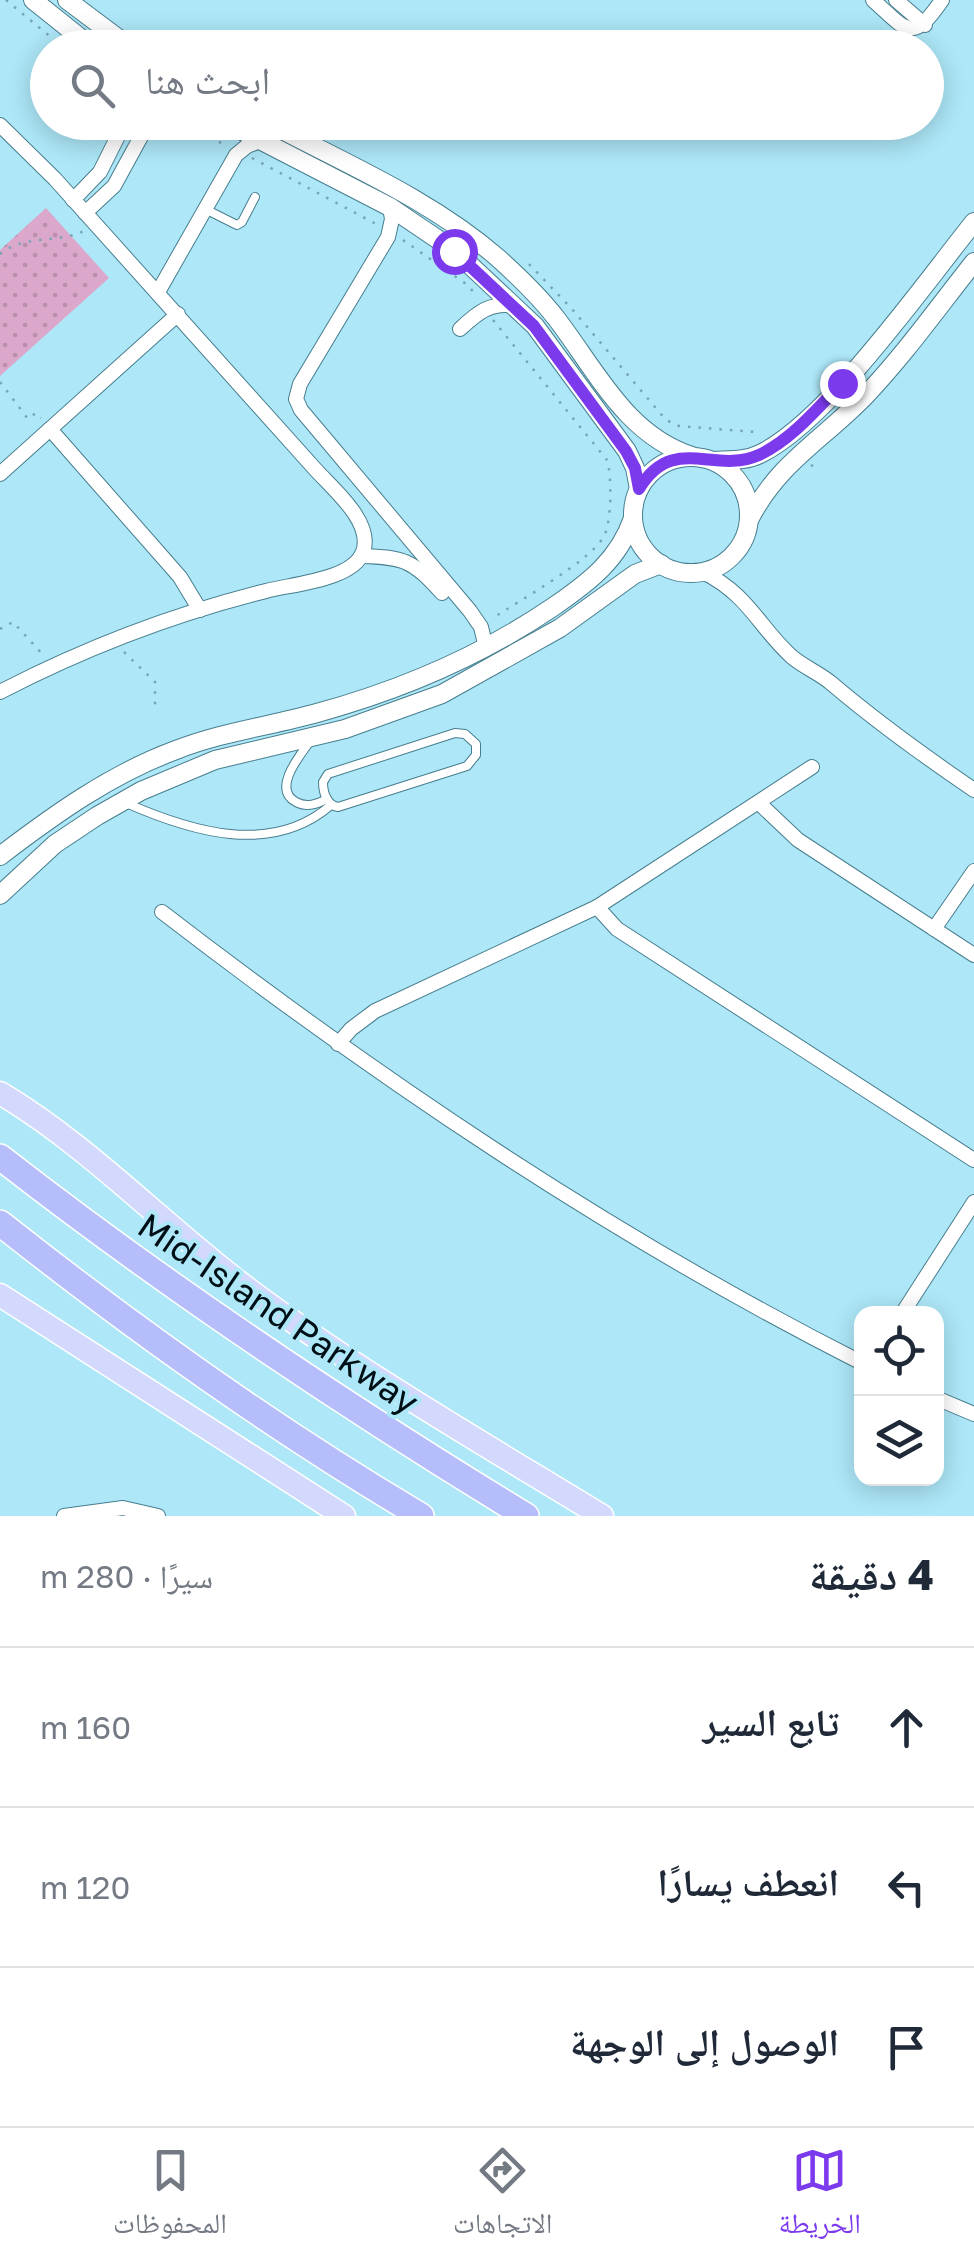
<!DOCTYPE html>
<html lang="ar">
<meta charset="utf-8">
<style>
:root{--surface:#fff;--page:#f2f2f3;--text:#1f2937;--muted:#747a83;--line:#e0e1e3;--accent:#7c3aed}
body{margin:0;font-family:"Golos Text","Noto Naskh Arabic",sans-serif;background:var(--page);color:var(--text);direction:rtl}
.controls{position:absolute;right:30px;bottom:30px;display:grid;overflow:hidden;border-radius:20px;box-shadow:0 5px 25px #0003}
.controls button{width:90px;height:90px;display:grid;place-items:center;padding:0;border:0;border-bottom:2px solid var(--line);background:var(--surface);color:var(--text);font:50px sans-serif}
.stop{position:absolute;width:30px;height:30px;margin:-22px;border:8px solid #7c3aed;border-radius:50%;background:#fff}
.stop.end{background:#7c3aed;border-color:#fff;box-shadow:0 2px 10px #0008}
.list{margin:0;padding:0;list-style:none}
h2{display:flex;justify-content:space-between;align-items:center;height:130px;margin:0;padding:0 40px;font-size:42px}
h2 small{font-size:32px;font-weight:400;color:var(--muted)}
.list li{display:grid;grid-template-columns:65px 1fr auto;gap:30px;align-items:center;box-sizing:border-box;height:160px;padding:0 40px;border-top:2px solid var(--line)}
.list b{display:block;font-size:38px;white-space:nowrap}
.list em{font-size:32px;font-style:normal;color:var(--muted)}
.icon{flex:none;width:55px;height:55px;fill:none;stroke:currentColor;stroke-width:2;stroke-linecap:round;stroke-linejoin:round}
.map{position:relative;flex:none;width:974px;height:1516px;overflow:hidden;direction:ltr}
.search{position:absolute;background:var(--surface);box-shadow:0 5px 25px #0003;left:30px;right:30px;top:30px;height:110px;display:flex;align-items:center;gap:25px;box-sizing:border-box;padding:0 35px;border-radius:55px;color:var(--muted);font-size:38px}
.sheet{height:610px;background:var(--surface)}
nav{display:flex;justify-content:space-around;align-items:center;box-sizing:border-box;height:140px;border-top:2px solid var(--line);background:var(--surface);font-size:28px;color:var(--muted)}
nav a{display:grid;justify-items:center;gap:5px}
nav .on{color:var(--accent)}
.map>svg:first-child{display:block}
</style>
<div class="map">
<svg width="974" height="1516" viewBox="0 0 974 1516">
<defs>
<pattern id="grass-dots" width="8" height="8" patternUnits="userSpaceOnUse" patternTransform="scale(2.5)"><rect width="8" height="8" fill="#dba8cb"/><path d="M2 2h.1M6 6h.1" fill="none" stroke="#ba8fad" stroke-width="1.8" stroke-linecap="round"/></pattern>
</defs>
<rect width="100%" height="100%" fill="#ade7f8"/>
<path fill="url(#grass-dots)" d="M46,208L109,278L0,376V250Z"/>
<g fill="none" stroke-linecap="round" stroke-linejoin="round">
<g stroke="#477e8e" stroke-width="10">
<g id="service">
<path d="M205,209L237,225L242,222L255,197"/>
<path d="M455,733L465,734L476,744V755L467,766L338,807C327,805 323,793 323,782L328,774Z"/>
<path d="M311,740C301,754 271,789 296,802C307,808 317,804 327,799"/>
<path d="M126,803C190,831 271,857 331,805"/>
</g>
</g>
<g stroke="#477e8e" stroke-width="16">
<g id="minor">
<path d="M873,0C907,31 912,44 942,0"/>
<path d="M896,0L925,25"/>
<path d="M0,125L55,179L315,469C332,488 374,522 363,552C353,580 292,584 266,591C174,614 85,648 0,692"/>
<path d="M73,200L100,172L125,122"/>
<path d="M390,207L392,219L388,237L300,384L296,399L301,410L470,611L481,627L486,648"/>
<path d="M85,213L114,186L149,122"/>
<path d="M158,292L236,155L247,146L260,141"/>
<path d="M460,329C477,313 491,301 516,306"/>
<path d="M50,429L180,577L200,610"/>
<path d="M0,474L178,314"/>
<path d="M361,556C405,557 413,561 442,593"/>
<path d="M703,572C749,595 758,626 792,657C804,667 819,673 831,683C877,722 924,756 974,790"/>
<path d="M760,804L798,840L974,955"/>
<path d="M597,907L617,929L974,1160"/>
<path d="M162,912C383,1082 613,1237 862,1363"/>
<path d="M934,929L974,871"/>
<path d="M338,1044L351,1029L375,1011L597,907L812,767"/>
<path d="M902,1314L974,1202"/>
<path d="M936,1398L974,1414"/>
<path d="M64,1516L123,1508L158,1516"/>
</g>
</g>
<g stroke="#477e8e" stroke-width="20">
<g id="tertiary">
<path d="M33,0L93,48"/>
<path d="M67,0L131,48"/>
<path d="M225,122L390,207L455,251L535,326L627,451L635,468L639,489"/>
<path d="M267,122C346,164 430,199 498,258C518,276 539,296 556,318C596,370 626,435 692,456"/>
<circle cx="691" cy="515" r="58"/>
<path d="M714,461C729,460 746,461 760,454C828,421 924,284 974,222"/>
<path d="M750,518C780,461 824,439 866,395C905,354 939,306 974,262"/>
<path d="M0,856C55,814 111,774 176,750C222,732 270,726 317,713C401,690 481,656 553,607C588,583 619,560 633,518"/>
<path d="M0,895L55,844L97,816L141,791L215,760L345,729L442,694L560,628L635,574L661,564"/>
</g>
</g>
<g stroke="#fff" stroke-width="25">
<g id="primary">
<path d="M0,1093C89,1146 161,1223 244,1286C357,1371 481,1442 602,1516"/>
<path d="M0,1295L344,1516"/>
</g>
</g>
<g stroke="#fff" stroke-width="28">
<g id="motorway">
<path d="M0,1157C168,1288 344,1405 526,1516"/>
<path d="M0,1223C134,1329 274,1429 421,1516"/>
</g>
</g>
<g stroke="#78a5b3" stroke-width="2.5" stroke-dasharray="2.5 8" stroke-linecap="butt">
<path d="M6,0L64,48"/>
<path d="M143,38L159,48"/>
<path d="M182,122L225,145"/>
<path d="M170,129L179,122"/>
<path d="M252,158L378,225"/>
<path d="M403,240L469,286L476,296"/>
<path d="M0,254C24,234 57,244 84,231"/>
<path d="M529,264L572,309L666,420L679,426L755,432"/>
<path d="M493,320L607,460C612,474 612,525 603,538C588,562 519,601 493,618"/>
<path d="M0,382L28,419L36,413L41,418"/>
<path d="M811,465L820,470"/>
<path d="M0,629L13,622L44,656"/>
<path d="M124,652L155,682V711"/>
</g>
<use href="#service" stroke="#fff" stroke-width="8"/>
<use href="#minor" stroke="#fff" stroke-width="14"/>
<use href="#tertiary" stroke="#fff" stroke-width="18"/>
<use href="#primary" stroke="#d3d8fd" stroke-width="22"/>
<use href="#motorway" stroke="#b5befb" stroke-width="25"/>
</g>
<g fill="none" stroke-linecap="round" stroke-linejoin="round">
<path stroke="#7c3aed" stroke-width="12" d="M454,251L534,326L626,451L635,468L639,489C673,433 713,475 759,455C791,440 817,409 842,383"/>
</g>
<g text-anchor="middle" stroke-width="8" stroke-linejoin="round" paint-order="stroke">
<g font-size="35" fill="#000f15" stroke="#ade7f8">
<text transform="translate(278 1314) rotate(34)" y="12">Mid-Island Parkway</text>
</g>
</g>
</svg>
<div class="controls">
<button><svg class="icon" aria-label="locate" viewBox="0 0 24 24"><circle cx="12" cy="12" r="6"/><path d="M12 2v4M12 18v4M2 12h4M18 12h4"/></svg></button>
<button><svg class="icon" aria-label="layers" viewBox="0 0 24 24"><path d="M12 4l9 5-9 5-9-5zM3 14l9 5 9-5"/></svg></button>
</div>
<div class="stop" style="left:454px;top:251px"></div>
<div class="stop end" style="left:842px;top:383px"></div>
<div class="search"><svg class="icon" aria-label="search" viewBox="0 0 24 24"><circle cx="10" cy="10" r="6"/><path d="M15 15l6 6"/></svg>ابحث هنا</div>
</div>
<section class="sheet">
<h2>4 دقيقة<small>سيرًا · 280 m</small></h2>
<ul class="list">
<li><svg class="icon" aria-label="ahead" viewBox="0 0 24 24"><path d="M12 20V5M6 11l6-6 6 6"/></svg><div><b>تابع السير</b></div><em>160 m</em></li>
<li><svg class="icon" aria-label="left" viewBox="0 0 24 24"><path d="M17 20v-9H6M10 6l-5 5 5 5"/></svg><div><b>انعطف يسارًا</b></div><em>120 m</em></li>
<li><svg class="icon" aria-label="arrive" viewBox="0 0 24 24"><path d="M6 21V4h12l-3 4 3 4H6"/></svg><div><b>الوصول إلى الوجهة</b></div></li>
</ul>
</section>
<nav>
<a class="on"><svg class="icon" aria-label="map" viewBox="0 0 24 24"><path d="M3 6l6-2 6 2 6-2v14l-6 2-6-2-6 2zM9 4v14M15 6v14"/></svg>الخريطة</a>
<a><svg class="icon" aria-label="directions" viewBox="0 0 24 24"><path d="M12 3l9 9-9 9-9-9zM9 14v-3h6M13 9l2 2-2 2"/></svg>الاتجاهات</a>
<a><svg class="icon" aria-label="saved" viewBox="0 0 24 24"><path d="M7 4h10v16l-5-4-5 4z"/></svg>المحفوظات</a>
</nav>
